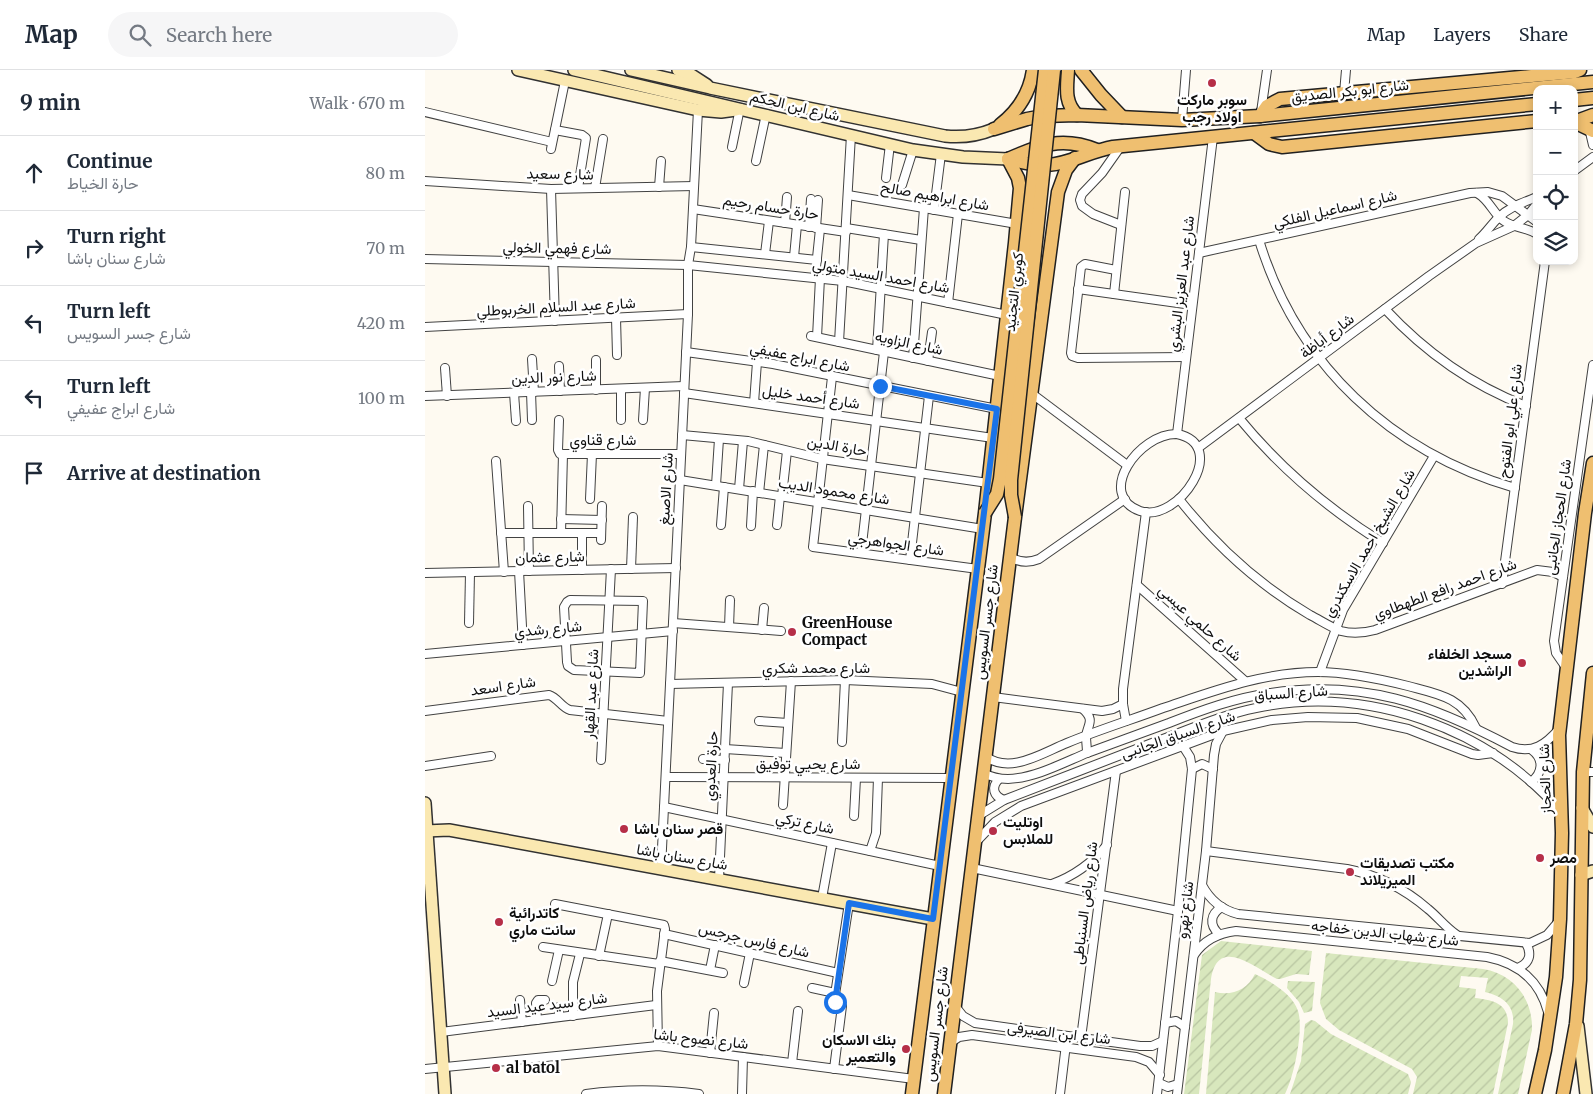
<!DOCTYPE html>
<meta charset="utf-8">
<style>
:root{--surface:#fff;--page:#f6f6f7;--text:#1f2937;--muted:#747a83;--line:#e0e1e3}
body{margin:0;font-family:Merriweather,Vazirmatn,serif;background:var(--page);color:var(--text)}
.controls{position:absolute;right:15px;top:15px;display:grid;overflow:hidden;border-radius:10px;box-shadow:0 2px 8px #0003}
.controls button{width:45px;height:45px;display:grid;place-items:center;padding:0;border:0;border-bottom:1px solid var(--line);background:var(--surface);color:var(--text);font:25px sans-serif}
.stop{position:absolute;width:15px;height:15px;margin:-11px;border:4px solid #1a73e8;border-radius:50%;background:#fff}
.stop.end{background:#1a73e8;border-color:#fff;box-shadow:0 1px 5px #0008}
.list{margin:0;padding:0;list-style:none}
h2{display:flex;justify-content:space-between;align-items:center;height:65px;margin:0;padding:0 20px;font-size:21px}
h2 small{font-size:16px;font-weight:400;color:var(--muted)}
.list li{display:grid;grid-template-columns:32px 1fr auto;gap:15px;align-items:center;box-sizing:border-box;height:75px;padding:0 20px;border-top:1px solid var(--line)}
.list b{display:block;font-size:19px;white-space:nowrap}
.list p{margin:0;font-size:16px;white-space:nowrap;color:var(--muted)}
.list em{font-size:16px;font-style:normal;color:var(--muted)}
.icon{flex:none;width:28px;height:28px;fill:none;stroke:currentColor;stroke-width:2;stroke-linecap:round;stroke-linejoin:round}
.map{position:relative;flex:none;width:1168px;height:1024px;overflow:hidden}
header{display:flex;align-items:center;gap:30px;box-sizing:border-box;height:70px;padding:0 25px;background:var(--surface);border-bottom:1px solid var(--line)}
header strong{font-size:24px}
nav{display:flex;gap:28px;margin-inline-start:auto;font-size:18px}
.search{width:350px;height:45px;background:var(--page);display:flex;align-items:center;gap:12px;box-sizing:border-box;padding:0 18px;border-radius:28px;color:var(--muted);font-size:19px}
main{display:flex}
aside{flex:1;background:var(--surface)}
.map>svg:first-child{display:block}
</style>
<header>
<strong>Map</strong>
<div class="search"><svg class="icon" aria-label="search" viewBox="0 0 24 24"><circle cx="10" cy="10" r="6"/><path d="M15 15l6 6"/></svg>Search here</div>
<nav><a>Map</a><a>Layers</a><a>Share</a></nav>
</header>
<main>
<aside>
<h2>9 min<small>Walk · 670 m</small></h2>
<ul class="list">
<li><svg class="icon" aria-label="ahead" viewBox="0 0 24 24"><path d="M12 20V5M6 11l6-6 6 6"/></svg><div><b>Continue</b><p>حارة الخياط</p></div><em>80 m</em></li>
<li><svg class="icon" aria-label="right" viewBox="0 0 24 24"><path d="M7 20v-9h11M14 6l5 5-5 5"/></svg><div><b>Turn right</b><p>شارع سنان باشا</p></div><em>70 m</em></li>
<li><svg class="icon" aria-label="left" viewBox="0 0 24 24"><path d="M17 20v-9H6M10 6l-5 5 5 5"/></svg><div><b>Turn left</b><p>شارع جسر السويس</p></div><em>420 m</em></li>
<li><svg class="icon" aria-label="left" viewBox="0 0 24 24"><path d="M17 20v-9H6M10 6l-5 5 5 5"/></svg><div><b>Turn left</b><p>شارع ابراج عفيفي</p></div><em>100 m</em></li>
<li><svg class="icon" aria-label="arrive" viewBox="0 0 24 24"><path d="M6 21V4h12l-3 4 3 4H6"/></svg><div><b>Arrive at destination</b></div></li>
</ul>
</aside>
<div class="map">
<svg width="1168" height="1024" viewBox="0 0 1168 1024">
<defs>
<pattern id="garden-furrows" width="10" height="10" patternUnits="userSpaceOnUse" patternTransform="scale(1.25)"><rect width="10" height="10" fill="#d8e7bd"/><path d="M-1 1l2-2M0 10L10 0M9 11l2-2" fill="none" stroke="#b8c5a1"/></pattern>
</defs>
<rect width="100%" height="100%" fill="#fefaf1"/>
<g fill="url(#garden-furrows)">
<path d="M796,871L887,881L884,905L871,904L855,909H852C830,898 793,865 786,909L774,1024H759L777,885Z"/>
<path d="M901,883L1058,899C1089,904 1108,929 1107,960L1093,1024H1073L1088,954C1090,935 1077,926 1060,922L1063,908L1036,906L1034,917L1051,919L1050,928C1067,930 1083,933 1083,953L1068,1024H988L992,1007L987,999L914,960L901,949L895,933Z"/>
<path d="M830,904C845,911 868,924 873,941C879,959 869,1007 860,1024H781L790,922C807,926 822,920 830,904Z"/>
<path d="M863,911L890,912L887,941L879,943L874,932L862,918Z"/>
<path d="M886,950L890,951L906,964L983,1004L986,1012L983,1024H865L876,991L880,954Z"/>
</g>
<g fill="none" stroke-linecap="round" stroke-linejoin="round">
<g stroke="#424242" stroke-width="10">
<g id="street">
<path d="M919,23L921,0"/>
<path d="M0,42L127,72"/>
<path d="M836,42L842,0"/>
<path d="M757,50L761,0"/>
<path d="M1164,58L1168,75"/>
<path d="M130,60L157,65L161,68L153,118"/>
<path d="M696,76L677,103L657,124L655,130L657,136L668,144L696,155"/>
<path d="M307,77L315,38"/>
<path d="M126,79L140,11"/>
<path d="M331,91L341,44"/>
<path d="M1149,101L1168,87"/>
<path d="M461,108L465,74"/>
<path d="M0,111L126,119L269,116"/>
<path d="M477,115L488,80"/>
<path d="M234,117L236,91"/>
<path d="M170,118L178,69"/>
<path d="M126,119L130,251"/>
<path d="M1052,123C1065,130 1068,144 1079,151C1089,158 1101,157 1112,164"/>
<path d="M423,125L592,154"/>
<path d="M268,139L421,162"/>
<path d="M509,140L516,84"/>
<path d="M360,153L362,127"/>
<path d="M384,157L386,129"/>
<path d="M391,158L393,130"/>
<path d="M421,158L496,170"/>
<path d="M1054,169C1061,163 1066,155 1073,148C1084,137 1097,133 1112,127"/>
<path d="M834,170C872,295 966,382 1090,418"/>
<path d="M266,177L392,190"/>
<path d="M774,183L1045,123L1063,122L1077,126L1112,152"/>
<path d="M340,184L344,151"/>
<path d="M369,187L372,155"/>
<path d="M0,189L263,195L418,211L582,245"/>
<path d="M691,200L660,194L656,197L646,283L647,286L653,288L761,287"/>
<path d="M390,207L395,159"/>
<path d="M653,219L767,235"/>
<path d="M689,224L700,122"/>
<path d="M523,233L533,144"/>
<path d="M960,239C1000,282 1046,315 1101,336"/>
<path d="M191,248L192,285"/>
<path d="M0,257L263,244"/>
<path d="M386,266L575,306"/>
<path d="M392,267L395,208"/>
<path d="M414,272L426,65"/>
<path d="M452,280L459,164"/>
<path d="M261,282L348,294L572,339"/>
<path d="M488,288L499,138"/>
<path d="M107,289L109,322"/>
<path d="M503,291L507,262"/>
<path d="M134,296L135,321"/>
<path d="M20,298L22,326"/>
<path d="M407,307L388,477L553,499"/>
<path d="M171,320V290"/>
<path d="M106,322L107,350"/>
<path d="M89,323L91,351"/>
<path d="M259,323L568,368"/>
<path d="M606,323L702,395"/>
<path d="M0,326L259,316"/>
<path d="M329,333L332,292"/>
<path d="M814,348C855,398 903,439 958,473"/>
<path d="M134,350L133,380L135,384H256"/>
<path d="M196,350V319"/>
<path d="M218,350L220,318"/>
<path d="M752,364L788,67"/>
<path d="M752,364C806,375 753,454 715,441C670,425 714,363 752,364Z"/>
<path d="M257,365L323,371L397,389L563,413"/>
<path d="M773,378L1004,206L1051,173L1089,156L1103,145L1112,134"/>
<path d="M71,391L79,502"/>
<path d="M255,410L558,459"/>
<path d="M291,415L294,369"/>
<path d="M314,419L318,371"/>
<path d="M334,423L339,375"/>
<path d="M357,426L362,381"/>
<path d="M165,429L167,384"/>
<path d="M754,429C790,475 834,515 885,545C895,550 905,557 916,561C927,564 939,563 950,560L1112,500L1128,502L1138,507"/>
<path d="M103,436L104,501"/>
<path d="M136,449L177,450"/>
<path d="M296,455L299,417"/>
<path d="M352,455L355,426"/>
<path d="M326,456L328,421"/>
<path d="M76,463H176"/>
<path d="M136,463L138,384"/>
<path d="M176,470L177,436"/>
<path d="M436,483L459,282"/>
<path d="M585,487C595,493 604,493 614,489L700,429"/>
<path d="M485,490L504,326"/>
<path d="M206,499L208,447"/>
<path d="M157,500V463"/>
<path d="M94,501L98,575"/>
<path d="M0,503L251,498"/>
<path d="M1077,514L1120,191"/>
<path d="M712,515L820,611"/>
<path d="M145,530L218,531L215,603L149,600L143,596L142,592L139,537L142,532Z"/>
<path d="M44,553L45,503"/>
<path d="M248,553L356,561"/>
<path d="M304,557L305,530"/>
<path d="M337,560L339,538"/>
<path d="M0,584L248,561"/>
<path d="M1142,599L1131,583L1129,571L1168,295"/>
<path d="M895,602L918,540L1009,386"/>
<path d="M245,614L420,610L507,614L537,622"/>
<path d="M568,627L677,641L688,639L698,634"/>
<path d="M658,639C670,650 663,654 661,666C661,671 662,678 662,683"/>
<path d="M0,641L124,625C133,628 136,637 145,640L243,651"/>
<path d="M334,651L363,653"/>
<path d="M701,651L698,634V619L721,442"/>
<path d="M417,672L420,610"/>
<path d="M300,679L361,683"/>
<path d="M560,686C585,705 617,683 642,673C673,660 706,650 738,638C789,621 838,602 893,602C921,602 955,609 983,616C1013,624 1037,627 1051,658"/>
<path d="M278,689L300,690"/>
<path d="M176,690L186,499"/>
<path d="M0,696L66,686"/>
<path d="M767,699L777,694L788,699"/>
<path d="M1158,702H1168"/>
<path d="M558,703C566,707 574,709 583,709C610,708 638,693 662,683C689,673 717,663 744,653C777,640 810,628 845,623C938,609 1006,634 1087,677C1108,684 1121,674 1134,659"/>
<path d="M241,707L526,708"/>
<path d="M574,709C566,717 568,726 579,730"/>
<path d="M1106,712C1118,703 1119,689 1107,680"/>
<path d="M358,735L366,611"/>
<path d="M239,737L515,796"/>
<path d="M429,746L431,708"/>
<path d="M553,746L579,730C628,711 678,692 727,673C761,661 796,645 831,638C942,615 1062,657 1136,742"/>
<path d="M551,772L570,752L596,736L798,661L847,650L883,647L932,648L983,659L1047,684L1053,685L1068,683"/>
<path d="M445,781L451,763L453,708"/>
<path d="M781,781L922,799C953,805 980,819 1003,839C1013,847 1021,858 1032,865"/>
<path d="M547,798L753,841"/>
<path d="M236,799L263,244V195L266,177L273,40"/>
<path d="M294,809L303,613"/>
<path d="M627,814C649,806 667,793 682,775"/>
<path d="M777,815C785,830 797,840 813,844L1105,873L1122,865L1134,851"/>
<path d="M397,828L407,773"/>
<path d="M130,834L239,855L240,859L232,921L233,976"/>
<path d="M239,864L413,903"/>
<path d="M794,864C784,855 785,844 797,837"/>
<path d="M118,877L234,894"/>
<path d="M769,885C779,870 793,863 811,861L1062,887C1093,893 1115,911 1123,942"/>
<path d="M174,886L183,844"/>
<path d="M235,891L298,903"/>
<path d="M1093,898C1105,893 1107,884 1101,873"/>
<path d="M285,900L290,875"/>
<path d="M127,911L134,880"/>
<path d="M319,913L325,883"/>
<path d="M387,918L410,923"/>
<path d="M95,930L97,952"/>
<path d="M530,936L538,946L550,953L715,976H727L738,971"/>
<path d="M148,946V912L155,884"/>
<path d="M134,947V937"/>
<path d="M112,950L111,933L113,930H120"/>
<path d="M740,953L751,951L760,957"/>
<path d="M16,962L231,935"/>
<path d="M656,968L691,701"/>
<path d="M525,973L534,967L547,965L711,987L724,992L735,1005"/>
<path d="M285,983L289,943"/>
<path d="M367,993L373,941"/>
<path d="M0,999L233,976L489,1009"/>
<path d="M409,999L417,936L416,934L409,931L424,833"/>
<path d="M734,1013L743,1017L753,1014"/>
<path d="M161,1024C199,1019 236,1019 274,1024"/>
<path d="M317,1024L318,987"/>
<path d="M635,1024L642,966"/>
<path d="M732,1024L753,841L767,699L765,687L758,676"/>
<path d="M752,1024L781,781L789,685L791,674L798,661"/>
</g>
</g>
<g stroke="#313131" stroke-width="14">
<g id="secondary">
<path d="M93,0L273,40L296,42L311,40"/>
<path d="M149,0L488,80L538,87L583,89"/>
<path d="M206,0L285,18L520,66C538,68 552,66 569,59"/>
<path d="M253,0L265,4L282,15"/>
<path d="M0,733L20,1024"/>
<path d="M1157,738L1168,757"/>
<path d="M0,761L24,760L508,849"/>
<path d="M1156,805L1168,801"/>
<path d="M1153,956L1161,1024"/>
</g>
</g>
<g stroke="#202020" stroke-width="15">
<g id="primary">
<path d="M643,0C642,18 639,32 652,45"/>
<path d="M656,0L676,25L697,47"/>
<path d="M1149,30L1168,28"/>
<path d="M835,46L842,36L855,29L1150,2L1155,0"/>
<path d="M1149,52L1168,61"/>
<path d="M1149,52L1168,45"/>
<path d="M575,55C593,41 605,22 608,0"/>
<path d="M569,59L602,49L618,46L652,45L757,50L835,46L1168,12"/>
<path d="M829,63L844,74L857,77L1112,51"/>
<path d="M583,89C596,92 609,96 622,95C645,94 665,81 688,77L1112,34"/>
<path d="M583,89C615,75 637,66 672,80"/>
<path d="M487,1024L560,443L590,173L595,118L593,108L583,89"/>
<path d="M519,1024L590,447L633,122L641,100L650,88"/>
<path d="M1110,1024L1120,980L1131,907L1135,849L1137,763L1134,665L1160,443L1168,393"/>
<path d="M1138,1024L1151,954L1155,910L1158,702L1168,603"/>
</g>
</g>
<use href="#street" stroke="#fff" stroke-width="8"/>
<use href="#secondary" stroke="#fae8b1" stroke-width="11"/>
<use href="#primary" stroke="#efbf70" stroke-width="12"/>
<g stroke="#202020" stroke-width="15" stroke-linecap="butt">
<g id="primary-bridge">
<path d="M560,443L572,424L575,409L620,0"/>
<path d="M590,447L586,425V410L629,0"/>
</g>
</g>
<use href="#primary-bridge" stroke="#efbf70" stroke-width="12"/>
</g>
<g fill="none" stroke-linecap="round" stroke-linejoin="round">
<path stroke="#1a73e8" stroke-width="6" d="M410,932L424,833L508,849L572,339L455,316"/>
</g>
<g fill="#b62f48" stroke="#fff" stroke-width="2">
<circle cx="787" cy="13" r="5"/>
<circle cx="367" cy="562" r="5"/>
<circle cx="1097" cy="593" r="5"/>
<circle cx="199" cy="759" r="5"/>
<circle cx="568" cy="761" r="5"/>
<circle cx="1115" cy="788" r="5"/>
<circle cx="925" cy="802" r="5"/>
<circle cx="74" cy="852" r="5"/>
<circle cx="481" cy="979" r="5"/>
<circle cx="71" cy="998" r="5"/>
</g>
<g text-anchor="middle" stroke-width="5" stroke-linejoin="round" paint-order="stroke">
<g font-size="15" fill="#0f0f0f" stroke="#fff">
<text transform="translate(925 21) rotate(-6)" y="5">شارع ابو بكر الصديق</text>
<text transform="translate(370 36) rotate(13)" y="5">شارع ابن الحكم</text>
<text transform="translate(135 104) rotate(1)" y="5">شارع سعيد</text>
<text transform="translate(510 126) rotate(10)" y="5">شارع ابراهيم صالح</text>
<text transform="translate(346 137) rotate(9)" y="5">حارة حسام رحيم</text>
<text transform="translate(910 139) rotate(-13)" y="5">شارع اسماعيل الفلكي</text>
<text transform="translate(132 178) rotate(1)" y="5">شارع فهمي الخولي</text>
<text transform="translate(456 206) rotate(10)" y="5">شارع احمد السيد متولي</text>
<text transform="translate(756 214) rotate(-83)" y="5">شارع عبد العزيز البشري</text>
<text transform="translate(589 222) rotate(-84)" y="5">كوبري التجنيد</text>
<text transform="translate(131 237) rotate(-3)" y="5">شارع عبد السلام الخربوطلي</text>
<text transform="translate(902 266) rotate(-37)" y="5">شارع أباظة</text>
<text transform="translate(484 273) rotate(12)" y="5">شارع الزاويه</text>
<text transform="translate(375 287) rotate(11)" y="5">شارع ابراج عفيفي</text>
<text transform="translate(129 307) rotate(-2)" y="5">شارع نور الدين</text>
<text transform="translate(386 327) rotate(8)" y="5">شارع أحمد خليل</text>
<text transform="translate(1085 351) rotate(-83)" y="5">شارع علي ابو الفتوح</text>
<text x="178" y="375">شارع قناوي</text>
<text transform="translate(412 376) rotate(10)" y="5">حارة الدين</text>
<text transform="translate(241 419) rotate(-87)" y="5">شارع الاصبغ</text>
<text transform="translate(409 421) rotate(9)" y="5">شارع محمود الديب</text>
<text transform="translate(1133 447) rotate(-82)" y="5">شارع الحجاز الجانبى</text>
<text transform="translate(944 473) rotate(-60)" y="5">شارع الشيخ احمد الاسكندري</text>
<text transform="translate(471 474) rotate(8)" y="5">شارع الجواهرجي</text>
<text transform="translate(125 487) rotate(-1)" y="5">شارع عثمان</text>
<text transform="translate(1020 519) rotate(-20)" y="5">شارع احمد رافع الطهطاوي</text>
<text transform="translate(561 552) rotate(-83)" y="5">شارع جسر السويس</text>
<text transform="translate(775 553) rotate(42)" y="5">شارع حلمي عيسي</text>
<text transform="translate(123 559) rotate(-5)" y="5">شارع رشدي</text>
<text x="391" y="603">شارع محمد شكري</text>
<text transform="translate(78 616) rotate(-8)" y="5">شارع اسعد</text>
<text transform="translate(866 623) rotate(-4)" y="5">شارع السباق</text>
<text transform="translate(166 624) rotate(-87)" y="5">شارع عبد القهار</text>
<text transform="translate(753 665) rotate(-19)" y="5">شارع السباق الجانبى</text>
<text x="383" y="699">شارع يحيي توفيق</text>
<text transform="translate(286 696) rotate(-87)" y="5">حارة العدوي</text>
<text transform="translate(1120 709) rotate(-92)" y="5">شارع الحجاز</text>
<text transform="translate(380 753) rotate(12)" y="5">شارع تركي</text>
<text transform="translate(257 787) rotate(10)" y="5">شارع سنان باشا</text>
<text transform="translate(660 833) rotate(-83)" y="5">شارع رياض السنباطى</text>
<text transform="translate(760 840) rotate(-83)" y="5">شارع نهرو</text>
<text transform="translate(960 863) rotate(6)" y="5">شارع شهاب الدين خفاجه</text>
<text transform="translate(329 870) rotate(13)" y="5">شارع فارس جرجس</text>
<text transform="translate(122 935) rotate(-7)" y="5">شارع سيد عيد السيد</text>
<text transform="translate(511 954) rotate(-83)" y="5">شارع جسر السويس</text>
<text transform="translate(634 963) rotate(7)" y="5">شارع ابن الصيرفى</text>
<text transform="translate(276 969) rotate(6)" y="5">شارع نصوح باشا</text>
</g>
<g font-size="15" font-weight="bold" fill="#0f0f0f" stroke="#fff" text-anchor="start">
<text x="787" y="35" text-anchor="middle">سوبر ماركت<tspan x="787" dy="17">اولاد رجب</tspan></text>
<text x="377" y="558">GreenHouse<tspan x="377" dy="17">Compact</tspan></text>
<text x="1087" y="589" text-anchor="end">مسجد الخلفاء<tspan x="1087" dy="17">الراشدين</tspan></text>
<text x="578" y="757">اوتليت<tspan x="578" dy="17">للملابس</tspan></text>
<text x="209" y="764">قصر سنان باشا</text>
<text x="1125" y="793">مصر</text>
<text x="935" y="798">مكتب تصديقات<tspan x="935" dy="17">الميريلاند</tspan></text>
<text x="84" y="848">كاتدرائية<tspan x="84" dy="17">سانت ماري</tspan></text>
<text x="471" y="975" text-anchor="end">بنك الاسكان<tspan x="471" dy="17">والتعمير</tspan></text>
<text x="81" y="1003">al batol</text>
</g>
</g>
</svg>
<div class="controls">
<button>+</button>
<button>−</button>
<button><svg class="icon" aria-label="locate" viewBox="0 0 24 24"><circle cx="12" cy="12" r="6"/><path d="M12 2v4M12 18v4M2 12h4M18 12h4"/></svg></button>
<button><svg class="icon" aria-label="layers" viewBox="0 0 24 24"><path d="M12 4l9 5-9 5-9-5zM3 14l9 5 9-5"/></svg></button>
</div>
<div class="stop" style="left:410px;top:932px"></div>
<div class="stop end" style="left:455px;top:316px"></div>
</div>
</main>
